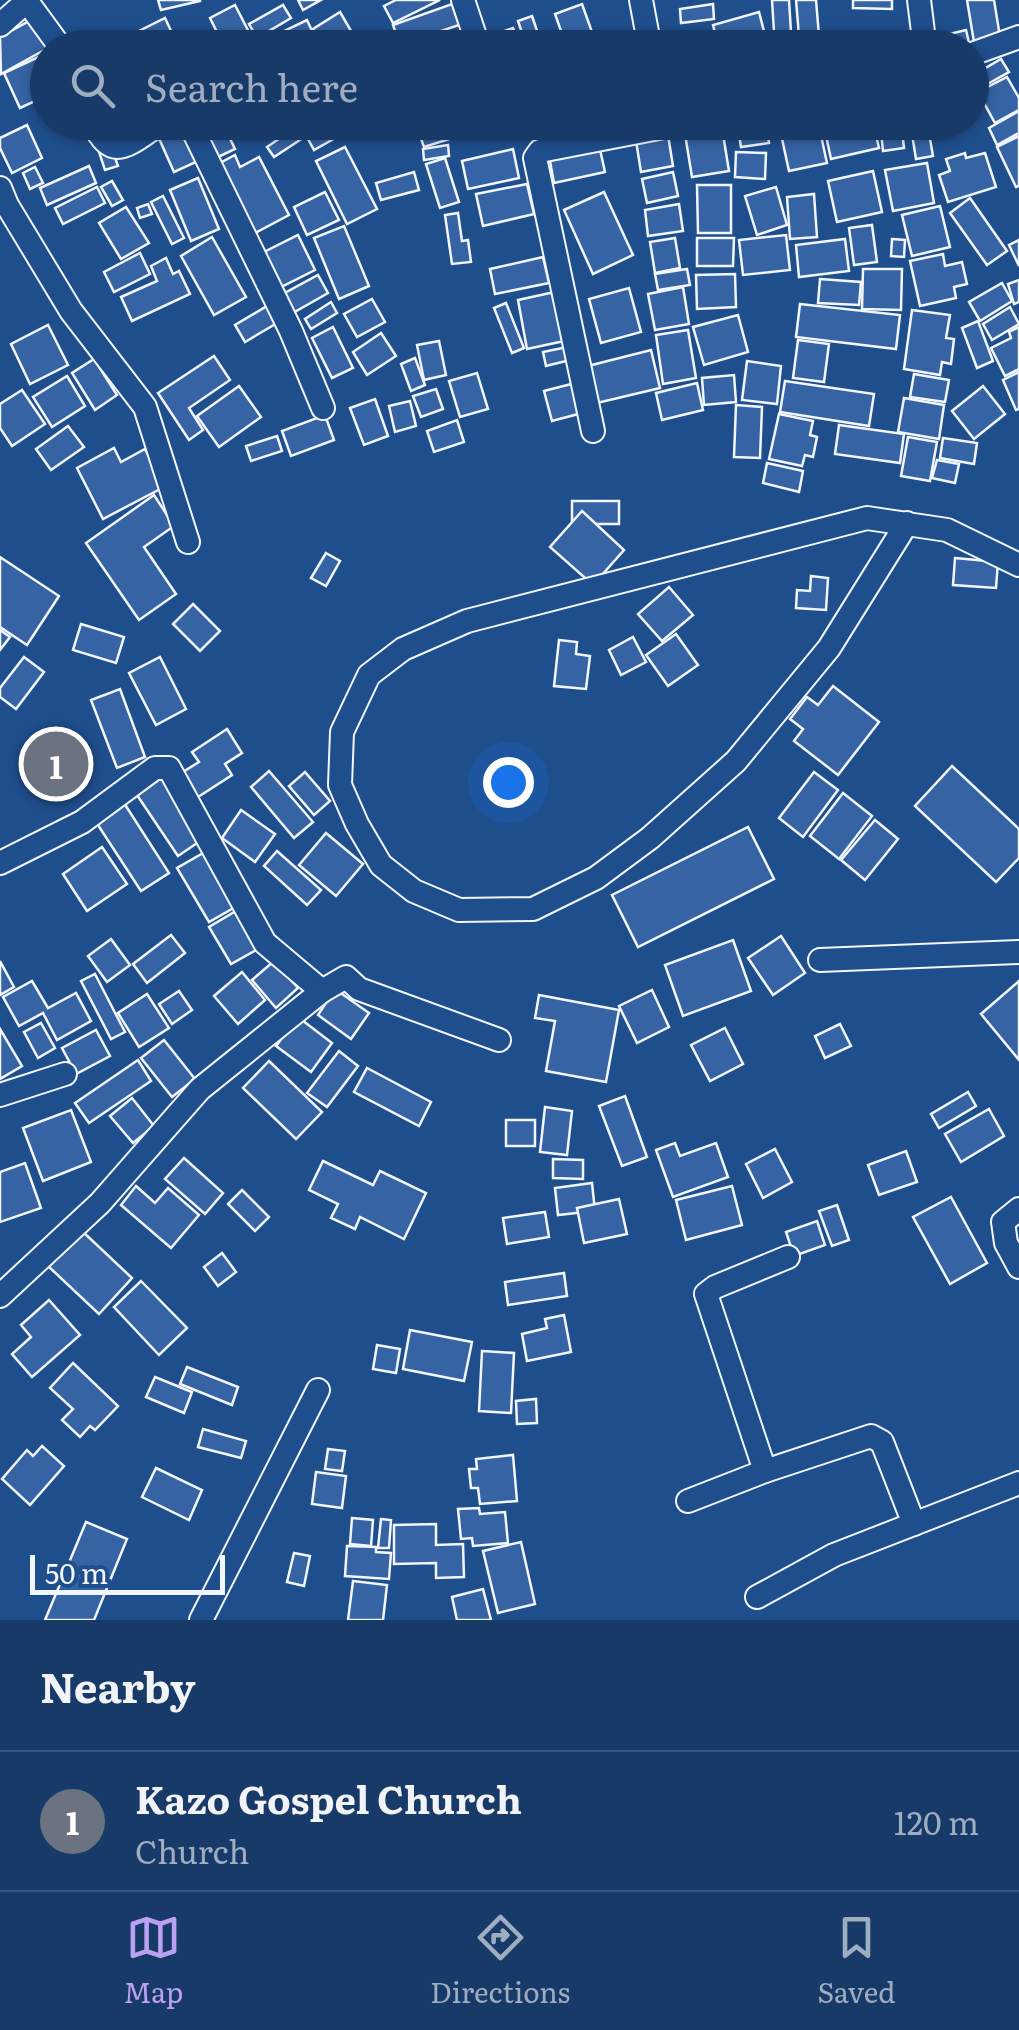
<!DOCTYPE html>
<style>
:root{--surface:#173a69;--page:#20416f;--text:#f1f3f6;--muted:#9eadc0;--line:#36547d;--accent:#bca0f2}
body{margin:0;font-family:Literata,serif;background:var(--page);color:var(--text)}
.scale{position:absolute;left:30px;bottom:25px;width:195px;box-sizing:border-box;padding-left:10px;border:5px solid #f2f6ff;border-top:0;font-size:28px;line-height:35px;white-space:nowrap;color:#f2f6ff;-webkit-text-stroke:8px #1f4e8c;paint-order:stroke}
.you{position:absolute;left:508px;top:782px;width:35px;height:35px;margin:-25px;border:8px solid #fff;border-radius:50%;background:#1a73e8;box-shadow:0 0 0 15px #1a73e833}
.badge{display:grid;place-items:center;width:65px;height:65px;border-radius:50%;background:var(--accent);color:#fff;font-size:32px;font-weight:700}
.pin{position:absolute;translate:-50% -50%;border:5px solid #fff;box-shadow:0 2px 10px #0006}
.list{margin:0;padding:0;list-style:none}
h2{display:flex;justify-content:space-between;align-items:center;height:130px;margin:0;padding:0 40px;font-size:42px}
h2 small{font-size:32px;font-weight:400;color:var(--muted)}
.list li{display:grid;grid-template-columns:65px 1fr auto;gap:30px;align-items:center;box-sizing:border-box;height:140px;padding:0 40px;border-top:2px solid var(--line)}
.list b{display:block;font-size:38px;white-space:nowrap}
.list p{margin:0;font-size:32px;white-space:nowrap;color:var(--muted)}
.list em{font-size:32px;font-style:normal;color:var(--muted)}
.icon{flex:none;width:55px;height:55px;fill:none;stroke:currentColor;stroke-width:2;stroke-linecap:round;stroke-linejoin:round}
.map{position:relative;flex:none;width:1019px;height:1620px;overflow:hidden}
.search{position:absolute;background:var(--surface);box-shadow:0 2px 8px #0004;left:30px;right:30px;top:30px;height:110px;display:flex;align-items:center;gap:25px;box-sizing:border-box;padding:0 35px;border-radius:55px;color:var(--muted);font-size:38px}
.sheet{height:270px;background:var(--surface)}
nav{display:flex;justify-content:space-around;align-items:center;box-sizing:border-box;height:140px;border-top:2px solid var(--line);background:var(--surface);font-size:28px;color:var(--muted)}
nav a{display:grid;justify-items:center;gap:5px}
nav .on{color:var(--accent)}
.map>svg:first-child{display:block}
</style>
<div class="map">
<svg width="1019" height="1620" viewBox="0 0 1019 1620">
<rect width="100%" height="100%" fill="#1f4e8c"/>
<g fill="#3563a3" stroke="#f2f6ff" stroke-width="2.5">
<path d="M158,0H200V1L161,10Z"/>
<path d="M298,0H321L303,10Z"/>
<path d="M396,0H440L393,23L384,6Z"/>
<path d="M772,0H789L792,48H775Z"/>
<path d="M796,0H816L820,48H800Z"/>
<path d="M853,0H892V9L853,8Z"/>
<path d="M967,0H994L1000,37L974,42Z"/>
<path d="M452,4L459,25L400,45L393,25Z"/>
<path d="M582,4L597,46L567,48L555,14Z"/>
<path d="M713,4L714,19L681,23L680,9Z"/>
<path d="M235,5L252,38L233,48H225L210,18Z"/>
<path d="M283,5L291,18L257,38L249,24Z"/>
<path d="M340,12L361,48H324L313,29Z"/>
<path d="M759,12L766,39L736,48H719L713,25Z"/>
<path d="M532,16L543,48H527L518,21Z"/>
<path d="M165,18L179,48H140L133,34Z"/>
<path d="M33,19L48,48L1,74L0,37Z"/>
<path d="M307,20L320,48H289L282,32Z"/>
<path d="M513,28L520,48H501L496,34Z"/>
<path d="M966,30L970,47L935,48L933,38Z"/>
<path d="M710,34L712,48H669L668,41Z"/>
<path d="M635,35L638,48H606L605,44Z"/>
<path d="M466,37L468,48H427Z"/>
<path d="M872,38V48H825V39Z"/>
<path d="M45,54L48,95L20,108L4,73Z"/>
<path d="M1001,59L1009,72L975,91L972,76Z"/>
<path d="M1007,77L1019,98V110L995,123L978,92Z"/>
<path d="M1019,111V133L997,145L989,128Z"/>
<path d="M217,122H222L235,149L216,158L203,129Z"/>
<path d="M308,122H350L353,128L314,150L301,126Z"/>
<path d="M415,122H451L456,137L424,147Z"/>
<path d="M464,122H488L467,131Z"/>
<path d="M737,122H766L769,143L741,147Z"/>
<path d="M788,122H818L827,163L789,171L779,125Z"/>
<path d="M823,122H873L879,148L831,159Z"/>
<path d="M880,122H901L904,148L883,151Z"/>
<path d="M910,122H927L933,156L916,159Z"/>
<path d="M178,124L196,162L174,172L157,134Z"/>
<path d="M27,125L42,158L12,173L0,148V138Z"/>
<path d="M296,127L303,138L274,157L267,147Z"/>
<path d="M722,128L729,171L692,177L685,134Z"/>
<path d="M668,135L673,166L641,172L636,141Z"/>
<path d="M1019,136V186L1016,187L997,147Z"/>
<path d="M448,145L449,156L424,160L423,149Z"/>
<path d="M599,145L605,172L554,183L549,156Z"/>
<path d="M345,147L377,209L347,224L316,161Z"/>
<path d="M112,149L118,166L105,170L99,152Z"/>
<path d="M513,149L519,178L468,189L462,161Z"/>
<path d="M736,152L766,153L765,179L735,177Z"/>
<path d="M965,153L966,158L985,153L996,187L948,202L939,175L950,171L946,159Z"/>
<path d="M235,155L240,167L259,157L289,215L255,233L220,163Z"/>
<path d="M445,158L459,202L440,208L426,164Z"/>
<path d="M927,163L934,203L893,211L885,170Z"/>
<path d="M89,166L96,183L47,205L40,188Z"/>
<path d="M35,167L43,183L30,189L23,173Z"/>
<path d="M873,171L882,212L837,222L828,181Z"/>
<path d="M414,172L419,190L381,200L376,183Z"/>
<path d="M673,172L678,196L647,203L642,179Z"/>
<path d="M198,178L219,229L191,241L170,190Z"/>
<path d="M112,181L123,200L112,206L101,187Z"/>
<path d="M527,184L534,214L483,226L476,194Z"/>
<path d="M697,185H731V233H698Z"/>
<path d="M97,187L105,203L63,224L55,208Z"/>
<path d="M776,187L787,225L757,235L745,196Z"/>
<path d="M325,192L339,220L307,235L294,207Z"/>
<path d="M604,192L633,255L593,274L564,210Z"/>
<path d="M814,194L817,237L790,239L787,197Z"/>
<path d="M163,196L184,238L172,244L151,202Z"/>
<path d="M970,198L1007,251L987,265L950,213Z"/>
<path d="M148,204L152,214L140,218L137,208Z"/>
<path d="M679,204L683,231L648,236L645,210Z"/>
<path d="M940,206L950,247L912,256L902,215Z"/>
<path d="M126,207L149,243L121,259L99,223Z"/>
<path d="M458,213L462,241L468,240L471,262L452,264L445,215Z"/>
<path d="M872,225L877,262L854,265L849,228Z"/>
<path d="M344,226L369,286L339,299L314,238Z"/>
<path d="M298,235L315,270L281,287L264,252Z"/>
<path d="M786,235L790,270L743,275L739,240Z"/>
<path d="M212,237L246,297L214,315L181,256Z"/>
<path d="M675,238L680,268L655,273L650,242Z"/>
<path d="M697,238H734L733,266H697Z"/>
<path d="M845,239L849,271L799,277L796,245Z"/>
<path d="M892,239L905,240L904,257L891,256Z"/>
<path d="M1019,240V266L1009,245Z"/>
<path d="M140,253L150,274L114,292L104,272Z"/>
<path d="M943,254L945,266L962,262L967,284L954,287L956,298L920,306L910,261Z"/>
<path d="M543,257L549,283L495,294L490,269Z"/>
<path d="M166,258L173,274L179,271L190,294L132,321L121,297L157,281L151,266Z"/>
<path d="M687,269L690,285L658,290L655,274Z"/>
<path d="M863,269H902L901,310L862,309Z"/>
<path d="M735,274L736,307L697,309L696,275Z"/>
<path d="M318,275L328,293L291,314L281,295Z"/>
<path d="M820,279L861,282L859,305L818,303Z"/>
<path d="M1019,280V302L1014,304L1008,284Z"/>
<path d="M1002,283L1012,301L980,321L969,302Z"/>
<path d="M683,287L689,324L655,330L648,294Z"/>
<path d="M629,288L641,332L601,343L589,299Z"/>
<path d="M559,291L569,340L527,349L518,300Z"/>
<path d="M372,299L385,322L357,337L344,314Z"/>
<path d="M331,302L337,313L311,329L305,319Z"/>
<path d="M506,303L524,348L512,353L494,308Z"/>
<path d="M800,304L900,315L896,349L796,337Z"/>
<path d="M267,306L277,323L245,342L235,325Z"/>
<path d="M1010,307L1019,324L992,340L983,324Z"/>
<path d="M912,310L950,315L946,338L954,339L951,364L942,362L940,375L904,369Z"/>
<path d="M738,315L748,352L704,365L693,327Z"/>
<path d="M978,321L993,361L977,368L962,328Z"/>
<path d="M48,325L68,365L30,384L11,344Z"/>
<path d="M333,327L353,368L332,378L312,338Z"/>
<path d="M1019,327V369L1005,376L991,348L1011,338L1009,332Z"/>
<path d="M688,330L696,378L663,384L656,335Z"/>
<path d="M381,333L396,356L367,375L353,352Z"/>
<path d="M798,340L829,344L824,382L793,378Z"/>
<path d="M439,341L446,375L424,380L417,345Z"/>
<path d="M572,346L574,359L546,366L543,352Z"/>
<path d="M651,350L660,388L597,403L588,366Z"/>
<path d="M214,356L230,380L189,408L203,430L189,440L158,393Z"/>
<path d="M415,358L425,385L411,391L401,364Z"/>
<path d="M94,359L117,395L95,410L72,373Z"/>
<path d="M747,361L781,366L777,404L742,400Z"/>
<path d="M1019,372V409L1016,410L1003,380Z"/>
<path d="M477,373L488,409L460,417L449,381Z"/>
<path d="M914,374L949,380L945,402L910,397Z"/>
<path d="M734,375L736,402L704,405L702,378Z"/>
<path d="M67,376L85,406L52,427L33,397Z"/>
<path d="M785,381L874,394L869,426L780,412Z"/>
<path d="M575,383L582,413L552,421L544,391Z"/>
<path d="M697,383L703,410L662,420L656,393Z"/>
<path d="M239,386L261,417L219,447L197,416Z"/>
<path d="M983,386L1005,414L974,439L952,411Z"/>
<path d="M436,389L443,409L421,417L413,396Z"/>
<path d="M22,390L45,424L12,446L0,428V404Z"/>
<path d="M904,398L944,405L939,439L898,432Z"/>
<path d="M375,399L388,436L364,445L350,408Z"/>
<path d="M410,401L416,426L395,432L389,406Z"/>
<path d="M736,405L762,407L760,458L734,457Z"/>
<path d="M779,414L813,421L810,435L817,437L813,457L805,455L802,466L769,459Z"/>
<path d="M325,415L334,440L291,456L282,431Z"/>
<path d="M457,420L464,442L434,452L427,431Z"/>
<path d="M839,425L904,434L900,463L835,454Z"/>
<path d="M68,426L84,447L51,470L36,449Z"/>
<path d="M277,436L282,451L251,461L246,446Z"/>
<path d="M908,437L937,442L930,481L901,476Z"/>
<path d="M943,438L977,443L974,464L940,458Z"/>
<path d="M114,448L121,462L145,449L164,487L103,519L77,468Z"/>
<path d="M937,460L959,464L955,483L932,478Z"/>
<path d="M767,463L803,471L799,492L763,483Z"/>
<path d="M154,495L174,526L144,547L176,594L139,620L86,543Z"/>
<rect x="572" y="501" width="47" height="23"/>
<path d="M582,511L624,550L593,585L550,547Z"/>
<path d="M326,553L340,561L326,586L311,578Z"/>
<path d="M0,557L59,596L27,645L0,627Z"/>
<path d="M955,558L998,562L996,588L953,585Z"/>
<path d="M811,576L828,578L826,610L796,608L797,590L810,591Z"/>
<path d="M669,587L693,615L662,641L638,614Z"/>
<path d="M193,604L220,631L200,651L173,624Z"/>
<path d="M81,624L124,637L116,663L73,650Z"/>
<path d="M0,630L10,637L0,650Z"/>
<path d="M676,634L698,665L668,686L646,655Z"/>
<path d="M633,637L646,662L621,675L609,650Z"/>
<path d="M559,640L577,642L576,654L590,656L586,689L554,686Z"/>
<path d="M24,657L44,672L16,709L0,697V688Z"/>
<path d="M160,657L186,709L156,725L129,673Z"/>
<path d="M833,686L879,722L838,775L794,741L803,729L790,719L807,697L818,705Z"/>
<path d="M120,689L145,757L117,768L91,700Z"/>
<path d="M227,729L242,753L225,764L232,775L198,797L183,772L199,762L192,752Z"/>
<path d="M952,766L1019,829V858L996,882L915,806Z"/>
<path d="M269,771L313,822L294,838L251,787Z"/>
<path d="M305,772L330,801L314,815L289,786Z"/>
<path d="M814,772L838,790L803,837L779,818Z"/>
<path d="M164,776L206,837L178,856L137,795Z"/>
<path d="M843,793L872,816L839,859L810,836Z"/>
<path d="M124,803L169,873L141,891L96,822Z"/>
<path d="M241,810L275,834L255,862L222,838Z"/>
<path d="M875,820L898,839L865,880L841,860Z"/>
<path d="M748,827L774,879L638,947L612,895Z"/>
<path d="M326,833L363,864L336,896L299,865Z"/>
<path d="M102,847L127,884L87,911L63,874Z"/>
<path d="M277,851L321,890L307,905L264,866Z"/>
<path d="M205,852L237,906L209,922L177,868Z"/>
<path d="M236,911L258,949L231,964L209,927Z"/>
<path d="M171,935L185,953L147,983L133,964Z"/>
<path d="M781,936L805,973L773,995L748,958Z"/>
<path d="M111,939L130,965L107,982L88,956Z"/>
<path d="M733,940L751,991L683,1016L665,965Z"/>
<path d="M0,961L14,987L0,995Z"/>
<path d="M274,961L298,988L276,1008L252,980Z"/>
<path d="M242,972L265,1000L238,1024L214,996Z"/>
<path d="M95,974L125,1032L111,1039L81,981Z"/>
<path d="M32,981L48,1008L76,993L91,1021L57,1040L43,1013L19,1026L3,997Z"/>
<path d="M1019,981V1060L981,1014Z"/>
<path d="M335,989L369,1013L351,1039L318,1015Z"/>
<path d="M652,990L669,1027L637,1043L619,1006Z"/>
<path d="M179,991L192,1010L172,1024L159,1004Z"/>
<path d="M147,994L169,1028L139,1047L118,1013Z"/>
<path d="M539,995L619,1010L606,1082L546,1071L555,1021L535,1018Z"/>
<path d="M298,1017L332,1043L311,1072L276,1046Z"/>
<path d="M41,1023L55,1048L38,1058L24,1032Z"/>
<path d="M840,1024L851,1046L825,1058L815,1036Z"/>
<path d="M725,1028L743,1064L710,1081L691,1045Z"/>
<path d="M0,1029L22,1066L0,1079Z"/>
<path d="M96,1030L110,1056L76,1074L62,1048Z"/>
<path d="M164,1040L195,1079L172,1097L141,1058Z"/>
<path d="M339,1051L358,1066L327,1107L307,1093Z"/>
<path d="M138,1060L151,1081L89,1123L75,1103Z"/>
<path d="M269,1061L322,1112L296,1139L243,1088Z"/>
<path d="M367,1068L431,1102L419,1126L354,1092Z"/>
<path d="M968,1092L976,1106L939,1128L931,1114Z"/>
<path d="M625,1096L647,1157L622,1166L599,1106Z"/>
<path d="M132,1098L154,1126L133,1143L110,1116Z"/>
<path d="M545,1107L572,1111L567,1155L540,1152Z"/>
<path d="M989,1109L1004,1136L961,1162L945,1134Z"/>
<path d="M71,1110L91,1162L43,1181L23,1128Z"/>
<rect x="506" y="1120" width="29" height="26"/>
<path d="M675,1143L680,1156L716,1143L728,1177L673,1197L656,1150Z"/>
<path d="M775,1149L792,1182L763,1198L746,1164Z"/>
<path d="M906,1151L917,1182L879,1195L868,1165Z"/>
<path d="M184,1158L223,1193L205,1214L165,1179Z"/>
<path d="M553,1159L583,1160V1179L553,1178Z"/>
<path d="M323,1161L373,1185L380,1171L426,1193L404,1239L360,1217L355,1229L331,1218L338,1204L309,1190Z"/>
<path d="M25,1163L41,1208L0,1222V1172Z"/>
<path d="M592,1183L595,1211L558,1215L555,1188Z"/>
<path d="M136,1186L155,1203L168,1188L199,1215L171,1248L121,1205Z"/>
<path d="M732,1186L742,1225L686,1240L676,1200Z"/>
<path d="M242,1190L269,1217L255,1231L228,1204Z"/>
<path d="M951,1197L987,1263L950,1284L913,1217Z"/>
<path d="M619,1199L627,1234L584,1243L577,1208Z"/>
<path d="M837,1205L849,1240L832,1246L819,1211Z"/>
<path d="M545,1212L549,1237L507,1244L503,1218Z"/>
<path d="M817,1221L825,1245L794,1256L786,1232Z"/>
<path d="M81,1230L132,1278L99,1314L48,1266Z"/>
<path d="M222,1253L236,1272L218,1286L204,1267Z"/>
<path d="M564,1273L567,1296L508,1305L505,1282Z"/>
<path d="M141,1281L187,1328L159,1355L114,1307Z"/>
<path d="M49,1300L80,1335L32,1377L12,1354L31,1337L21,1325Z"/>
<path d="M564,1315L571,1352L527,1361L522,1334L547,1328L545,1319Z"/>
<path d="M410,1330L472,1342L464,1381L403,1369Z"/>
<path d="M377,1345L400,1349L396,1373L373,1369Z"/>
<path d="M482,1351L514,1353L511,1413L479,1411Z"/>
<path d="M73,1363L118,1406L95,1430L90,1426L80,1437L62,1420L73,1409L50,1388Z"/>
<path d="M187,1367L238,1387L232,1405L180,1384Z"/>
<path d="M155,1377L192,1392L184,1413L146,1397Z"/>
<path d="M536,1399L537,1423L517,1424L516,1401Z"/>
<path d="M203,1429L246,1441L241,1458L198,1447Z"/>
<path d="M42,1446L64,1466L30,1505L2,1479L27,1450L33,1456Z"/>
<path d="M328,1449L345,1451L342,1471L325,1469Z"/>
<path d="M513,1455L517,1501L480,1504L478,1488H471L469,1469H477L476,1459Z"/>
<path d="M156,1468L202,1490L189,1520L142,1497Z"/>
<path d="M316,1472L346,1476L342,1508L312,1504Z"/>
<path d="M479,1508L480,1514L505,1512L508,1543L473,1546L472,1538L461,1539L458,1509Z"/>
<path d="M352,1518L373,1520L371,1546L350,1544Z"/>
<path d="M381,1519L391,1520L389,1548H378Z"/>
<path d="M86,1522L127,1539L94,1620H45Z"/>
<path d="M436,1524V1545L463,1544L464,1577L436,1578V1563L394,1564V1525Z"/>
<path d="M521,1542L535,1604L498,1613L483,1551Z"/>
<path d="M347,1546L376,1547V1552L391,1553L389,1579L345,1576Z"/>
<path d="M294,1553L310,1556L304,1586L287,1582Z"/>
<path d="M353,1581L387,1585L383,1620H348Z"/>
<path d="M483,1589L491,1620H457L452,1597Z"/>
</g>
<g fill="none" stroke-linecap="round" stroke-linejoin="round">
<g stroke="#f2f6ff" stroke-width="26">
<g id="street">
<path d="M26,0L61,48"/>
<path d="M463,0L479,48"/>
<path d="M641,0L650,48"/>
<path d="M919,0L925,48"/>
<path d="M0,25L26,2"/>
<path d="M972,54L1019,37"/>
<path d="M93,122C112,167 132,141 163,122"/>
<path d="M189,122L291,331L323,408"/>
<path d="M0,188L7,205L71,311L145,407L188,542"/>
<path d="M593,431L535,158L540,151L690,122"/>
<path d="M907,523L829,648L736,761L650,838L596,878L533,909L459,910L414,891L381,865L357,824L340,785L342,732L369,675L403,649L467,621L867,518L947,530L1019,565"/>
<path d="M0,863L82,822L155,768H169L265,943L322,991"/>
<path d="M820,960L1019,952"/>
<path d="M0,1095L65,1074"/>
<path d="M1019,1209L1003,1222L1006,1243L1019,1267"/>
<path d="M0,1296L100,1203L200,1089L322,991L346,977L359,989L499,1040"/>
<path d="M765,1471L706,1294L715,1287L788,1257"/>
<path d="M688,1501L765,1471L871,1436L882,1442L914,1524"/>
<path d="M757,1597L834,1555L1019,1483"/>
<path d="M201,1620L318,1390"/>
</g>
</g>
<use href="#street" stroke="#1f4e8c" stroke-width="22"/>
</g>
</svg>
<div class="scale">50 m</div>
<div class="you"></div>
<div class="pin badge" style="left:56px;top:764px;background:#6b7280">1</div>
<div class="search"><svg class="icon" aria-label="search" viewBox="0 0 24 24"><circle cx="10" cy="10" r="6"/><path d="M15 15l6 6"/></svg>Search here</div>
</div>
<section class="sheet">
<h2>Nearby<small></small></h2>
<ul class="list">
<li><span class="badge" style="background:#6b7280">1</span><div><b>Kazo Gospel Church</b><p>Church</p></div><em>120 m</em></li>
</ul>
</section>
<nav>
<a class="on"><svg class="icon" aria-label="map" viewBox="0 0 24 24"><path d="M3 6l6-2 6 2 6-2v14l-6 2-6-2-6 2zM9 4v14M15 6v14"/></svg>Map</a>
<a><svg class="icon" aria-label="directions" viewBox="0 0 24 24"><path d="M12 3l9 9-9 9-9-9zM9 14v-3h6M13 9l2 2-2 2"/></svg>Directions</a>
<a><svg class="icon" aria-label="saved" viewBox="0 0 24 24"><path d="M7 4h10v16l-5-4-5 4z"/></svg>Saved</a>
</nav>
